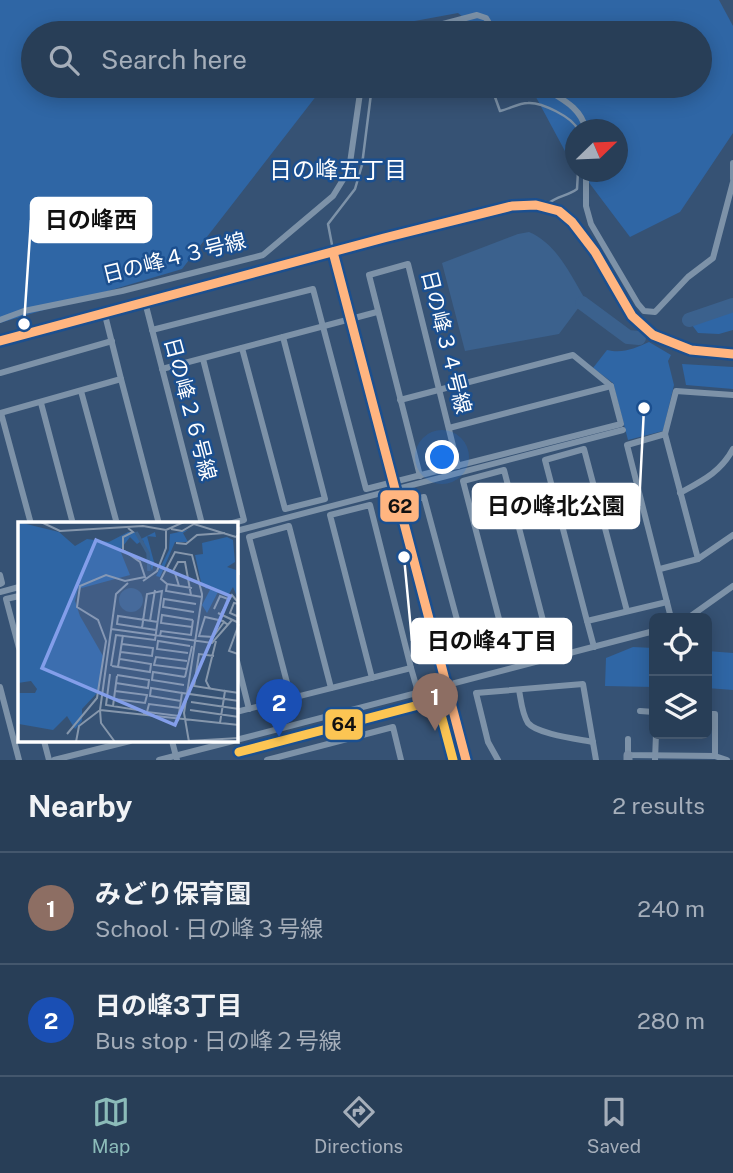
<!DOCTYPE html>
<meta charset="utf-8">
<style>
:root{--surface:#283e57;--page:#344961;--text:#f1f3f6;--muted:#a5aeba;--line:#44576d;--accent:#8bbbb9}
body{margin:0;font-family:"Public Sans","Noto Sans JP",sans-serif;background:var(--page);color:var(--text)}
.controls{position:absolute;right:21px;bottom:21px;display:grid;overflow:hidden;border-radius:10px;box-shadow:0 4px 18px #0003}
.controls button{width:63px;height:63px;display:grid;place-items:center;padding:0;border:0;border-bottom:2px solid var(--line);background:var(--surface);color:var(--text);font:35px sans-serif}
.compass{position:absolute;left:565px;top:119px;width:63px;height:63px;border-radius:50%;background:var(--surface);box-shadow:0 4px 18px #0003;rotate:67deg}
.you{position:absolute;left:443px;top:458px;width:24px;height:24px;margin:-18px;border:5px solid #fff;border-radius:50%;background:#1a73e8;box-shadow:0 0 0 10px #1a73e833}
.badge{display:grid;place-items:center;width:46px;height:46px;border-radius:50%;background:var(--accent);color:#fff;font-size:23px;font-weight:700}
.pin{position:absolute;translate:-50% -58px;filter:drop-shadow(0 2px 4px #0008)}
.pin::after{content:'';position:absolute;top:37px;width:24px;height:21px;background:inherit;clip-path:polygon(0 0,100% 0,50% 100%)}
.list{margin:0;padding:0;list-style:none}
h2{display:flex;justify-content:space-between;align-items:center;height:91px;margin:0;padding:0 28px;font-size:30px}
h2 small{font-size:23px;font-weight:400;color:var(--muted)}
.list li{display:grid;grid-template-columns:46px 1fr auto;gap:21px;align-items:center;box-sizing:border-box;height:112px;padding:0 28px;border-top:2px solid var(--line)}
.list b{display:block;font-size:26px;white-space:nowrap}
.list p{margin:0;font-size:23px;white-space:nowrap;color:var(--muted)}
.list em{font-size:23px;font-style:normal;color:var(--muted)}
.icon{flex:none;width:38px;height:38px;fill:none;stroke:currentColor;stroke-width:2;stroke-linecap:round;stroke-linejoin:round}
.map{position:relative;flex:none;width:733px;height:760px;overflow:hidden}
.search{position:absolute;background:var(--surface);box-shadow:0 4px 18px #0003;left:21px;right:21px;top:21px;height:77px;display:flex;align-items:center;gap:18px;box-sizing:border-box;padding:0 24px;border-radius:38px;color:var(--muted);font-size:26px}
.sheet{height:315px;background:var(--surface)}
nav{display:flex;justify-content:space-around;align-items:center;box-sizing:border-box;height:98px;border-top:2px solid var(--line);background:var(--surface);font-size:19px;color:var(--muted)}
nav a{display:grid;justify-items:center;gap:4px}
nav .on{color:var(--accent)}
.map>svg:first-child{display:block}
</style>
<div class="map">
<svg width="733" height="760" viewBox="0 0 733 760">
<rect width="100%" height="100%" fill="#365274"/>
<g fill="#2f66a5">
<path d="M0,0H719L733,26V133L680,212L630,237L581,172H618V130H576L575,165L566,153L530,86H700V33H482L458,13L393,25L383,33H33V86H324L182,269L0,323Z"/>
<path d="M733,310V330L719,334L698,333L692,325Z"/>
<path d="M649,342L671,355L668,361L674,385L663,431L628,440L613,383L593,368L607,350C623,354 635,348 649,342Z"/>
<path d="M682,364L733,367V389L686,385Z"/>
<path d="M633,647L654,648V687L605,686L606,658Z"/>
<path d="M707,651L733,653V690L707,688Z"/>
</g>
<path fill="#3b618d" d="M529,232C557,244 570,274 585,299L559,334L465,351L442,263L518,234Z"/>
<g fill="none" stroke-linecap="round" stroke-linejoin="round">
<g stroke="#3b618d" stroke-width="14">
<path d="M582,303L628,337L639,338"/>
<path d="M689,320L733,305"/>
</g>
<g stroke="#7d92a8" stroke-width="2.5">
<path d="M452,33L470,29L472,33"/>
<path d="M491,86L500,111C509,109 519,103 528,103C541,102 573,117 578,130"/>
<path d="M549,203C557,196 568,196 577,189L578,172"/>
<path d="M333,250L328,224L355,189L362,165L372,86"/>
</g>
<g stroke="#7d92a8" stroke-width="6">
<path d="M409,33L477,15L486,18L495,33"/>
<path d="M541,86C559,98 581,106 586,130"/>
<path d="M733,163V179"/>
<path d="M586,172V206L591,224L638,304L644,311L655,312L688,277L713,258L733,182"/>
<path d="M333,252L461,747L466,760"/>
<path d="M145,302L202,524"/>
<path d="M0,320L24,311L122,291L263,255L333,196L349,170L361,86"/>
<path d="M152,330L313,289L366,489L621,424L611,386L573,355L400,400"/>
<path d="M242,348L285,509L325,499L283,337"/>
<path d="M203,359L244,520L229,524"/>
<path d="M162,369L377,312"/>
<path d="M0,373L112,341"/>
<path d="M121,379L159,524"/>
<path d="M81,391L117,524"/>
<path d="M41,403L73,524"/>
<path d="M0,413L121,379L104,311"/>
<path d="M1,413L31,524"/>
<path d="M449,428L611,386"/>
<path d="M665,434L698,559"/>
<path d="M420,476L369,275L408,264L458,466"/>
<path d="M680,493C702,481 721,472 733,449"/>
<path d="M398,504L424,497L466,653L546,632L553,657"/>
<path d="M236,531L623,430"/>
<path d="M660,569L698,559L733,535"/>
<path d="M0,575L2,583L0,584"/>
<path d="M0,592L19,587"/>
<path d="M19,596L6,599L19,648"/>
<path d="M671,618L627,445L665,434L676,391L733,395"/>
<path d="M688,618L733,586"/>
<path d="M587,621L545,460L584,449L627,611"/>
<path d="M505,642L463,481L504,470L546,632"/>
<path d="M594,647L587,621L667,602"/>
<path d="M236,657L249,709"/>
<path d="M372,678L330,515L370,505L411,668"/>
<path d="M0,687L19,760"/>
<path d="M519,690C521,700 522,714 528,723C537,734 578,739 593,742"/>
<path d="M291,698L249,537L289,526L331,688"/>
<path d="M640,711L654,712"/>
<path d="M236,712L411,668L418,692"/>
<path d="M707,714H715V756"/>
<path d="M628,739V755L715,756L727,760"/>
<path d="M236,740L654,631"/>
<path d="M44,741L49,760"/>
<path d="M172,741L177,760"/>
<path d="M54,760L130,741"/>
<path d="M159,760L233,741"/>
<path d="M267,760L393,727L401,760"/>
<path d="M498,760L488,742L476,693L583,684L596,760"/>
<path d="M655,760L656,734"/>
</g>
<g stroke="#798da4" stroke-width="9">
<path d="M0,341C169,293 341,249 512,206C522,205 533,204 544,205C587,213 607,286 632,316C657,347 695,354 733,354"/>
<path d="M628,760V755"/>
</g>
<g stroke="#1b4f8f" stroke-width="14">
<g id="bus-1">
<path d="M333,252L466,760"/>
<path d="M0,341L384,238L512,206L536,205L559,211L572,222L595,252L632,316L653,335L691,350L733,354"/>
</g>
</g>
<g stroke="#1b4f8f" stroke-width="14">
<g id="bus-2">
<path d="M434,688L453,760"/>
<path d="M239,752L449,697"/>
</g>
</g>
<use href="#bus-1" stroke="#ffb580" stroke-width="9"/>
<use href="#bus-2" stroke="#fcc553" stroke-width="9"/>
</g>
<g text-anchor="middle" stroke-width="5" stroke-linejoin="round" paint-order="stroke">
<g font-size="21" fill="#fff" stroke="#1b4f8f">
<text transform="translate(174 258) rotate(-14)" y="7">日の峰４３号線</text>
<text transform="translate(446 342) rotate(76)" y="7">日の峰３４号線</text>
<text transform="translate(190 409) rotate(75)" y="7">日の峰２６号線</text>
</g>
<g font-size="23" fill="#fff" stroke="#1b4f8f">
<text x="338" y="178">日の峰五丁目</text>
</g>
</g>
<g transform="translate(18 522)">
<rect width="220" height="220" fill="#365274"/>
<path d="M0,0L41,10L57,24L69,17L91,20L110,10H117L123,17L137,10L138,15L129,14L136,40L134,49L125,18L119,22L112,15L102,28L112,53L60,67L57,79L62,94L85,134L80,170L64,187V199L57,207L49,194L35,208L1,202L0,171H17L19,167L13,159L0,161ZM170,8L165,11L170,20H157L142,55L138,54L151,28L152,12ZM209,15L215,18L217,40L209,45L218,48L220,77L215,65L211,72L201,68L189,91L184,83L194,64L188,67L183,60L177,33L185,32L184,21Z" fill="#2f66a5"/>
<path d="M101 78a12 12 0 1 1 24 0a12 12 0 1 1-24 0Z" fill="#3b618d"/>
<path fill="none" stroke="#3b618d" stroke-width="3.5" d="M34,0H104M118,10L130,31L131,49"/>
<path fill="none" stroke="#8697ac" stroke-width="2" d="M23,0L42,9L125,4L148,8L166,0M153,7L164,9L176,2L218,15M219,13L221,53M158,21L168,22L179,13L207,11M148,46L157,51L161,64M155,49L160,40H167L173,73M125,59L139,49L148,26V8M149,62L174,66M221,82L216,81L212,91L221,95M196,87L202,74L210,77M176,90L145,85L146,77L178,82M200,91L221,101M203,92L214,73L219,79M132,99L137,68M206,100L195,115L181,114L187,95L205,99L210,103M174,105L143,101L144,93L175,98M93,107L194,121L214,98M138,108L99,102L100,94L140,100M142,114L143,109L173,113L175,98M103,130L134,134L135,126L104,122M170,131L139,127L140,119L172,124M220,132L211,129L221,102M196,134L181,132L176,164L207,169M93,144L98,113L137,118L144,69L129,72L124,106M94,144L132,150L133,142L102,137M100,145L105,113M168,147L136,143L138,135L169,139M92,152L88,183L126,189V194M167,155L174,124M98,161L130,166L131,158L99,153M166,163L134,158L135,150L167,155M192,167L188,159L198,119M96,177L127,181L129,173L97,169M163,179L132,174L133,166L164,171M173,180L221,187M95,184L99,154M82,188L221,203M172,188L221,195M161,194L129,190L131,182L162,186M160,199L164,171L221,179M202,201L207,169L221,171M49,212L79,176L88,119L80,98L59,85L62,64L88,53L107,59L127,55L122,40L105,28V15L115,10L110,6M58,220L61,204L82,188M97,220L83,201L82,188L98,72L110,61M153,220L221,216M171,220L166,191L184,75V72L174,33L157,30L143,57L149,62L148,69L184,75"/>
<path fill="#839eea" fill-opacity="0.15" stroke="#839eea" stroke-width="3.5" d="M78,18L212,74L157,203L24,146Z"/>
<rect width="220" height="220" fill="none" stroke="#fff" stroke-width="3.5"/>
</g>
<path fill="none" stroke="#fff" stroke-width="2.5" d="M24 324L31 220M644 408L639 506M404 557L412 641"/>
<g fill="#fff" stroke="#1b4f8f" stroke-width="2.5">
<circle cx="24" cy="324" r="7"/>
<circle cx="644" cy="408" r="7"/>
<circle cx="404" cy="557" r="7"/>
</g>
<g fill="#fff" stroke="#fff" stroke-width="2.5">
<rect x="31" y="198" width="120" height="44" rx="7"/>
<rect x="473" y="484" width="166" height="44" rx="7"/>
<rect x="412" y="619" width="159" height="44" rx="7"/>
</g>
<g font-size="23" text-anchor="middle" font-weight="bold" fill="#111">
<text x="91" y="228">日の峰西</text>
<text x="556" y="514">日の峰北公園</text>
<text x="492" y="649">日の峰4丁目</text>
</g>
<g stroke="#1b4f8f" stroke-width="2.5">
<rect x="379" y="489" width="41" height="34" rx="7" fill="#ffb580"/>
<rect x="324" y="708" width="40" height="33" rx="7" fill="#fcc553"/>
</g>
<g font-size="19" text-anchor="middle" font-weight="bold" fill="#111">
<text x="400" y="513">62</text>
<text x="344" y="731">64</text>
</g>
</svg>
<div class="controls">
<button><svg class="icon" aria-label="locate" viewBox="0 0 24 24"><circle cx="12" cy="12" r="6"/><path d="M12 2v4M12 18v4M2 12h4M18 12h4"/></svg></button>
<button><svg class="icon" aria-label="layers" viewBox="0 0 24 24"><path d="M12 4l9 5-9 5-9-5zM3 14l9 5 9-5"/></svg></button>
</div>
<svg class="compass" viewBox="-18 -18 36 36"><path d="M0-13l5 13h-10z" fill="#e53935"/><path d="M0 13l5-13h-10z" fill="#a5aeba"/></svg>
<div class="you"></div>
<div class="pin badge" style="left:435px;top:731px;background:#8d6e63">1</div>
<div class="pin badge" style="left:279px;top:737px;background:#1a4fb4">2</div>
<div class="search"><svg class="icon" aria-label="search" viewBox="0 0 24 24"><circle cx="10" cy="10" r="6"/><path d="M15 15l6 6"/></svg>Search here</div>
</div>
<section class="sheet">
<h2>Nearby<small>2 results</small></h2>
<ul class="list">
<li><span class="badge" style="background:#8d6e63">1</span><div><b>みどり保育園</b><p>School · 日の峰３号線</p></div><em>240 m</em></li>
<li><span class="badge" style="background:#1a4fb4">2</span><div><b>日の峰3丁目</b><p>Bus stop · 日の峰２号線</p></div><em>280 m</em></li>
</ul>
</section>
<nav>
<a class="on"><svg class="icon" aria-label="map" viewBox="0 0 24 24"><path d="M3 6l6-2 6 2 6-2v14l-6 2-6-2-6 2zM9 4v14M15 6v14"/></svg>Map</a>
<a><svg class="icon" aria-label="directions" viewBox="0 0 24 24"><path d="M12 3l9 9-9 9-9-9zM9 14v-3h6M13 9l2 2-2 2"/></svg>Directions</a>
<a><svg class="icon" aria-label="saved" viewBox="0 0 24 24"><path d="M7 4h10v16l-5-4-5 4z"/></svg>Saved</a>
</nav>
